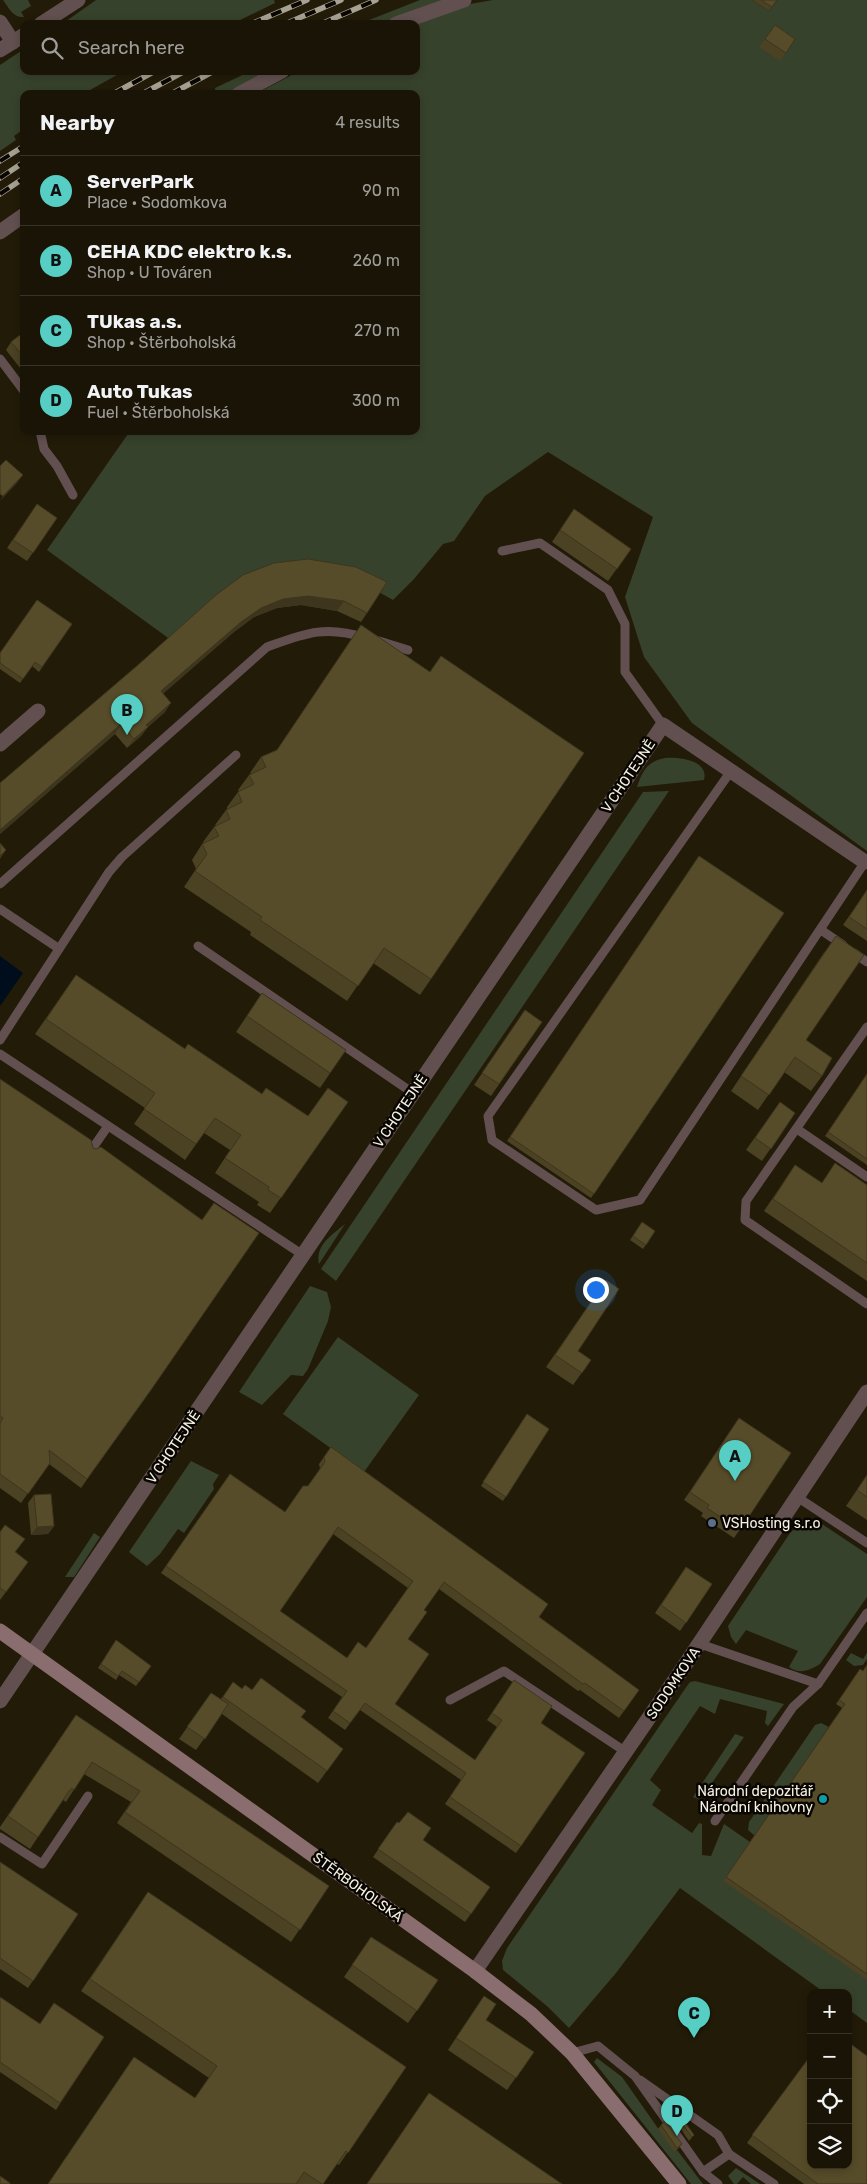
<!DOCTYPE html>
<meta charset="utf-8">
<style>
:root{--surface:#1a1406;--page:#272114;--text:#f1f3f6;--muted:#9f9e9b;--line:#383328;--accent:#56cec3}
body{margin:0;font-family:Rubik,sans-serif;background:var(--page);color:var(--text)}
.controls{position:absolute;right:15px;bottom:15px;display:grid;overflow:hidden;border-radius:10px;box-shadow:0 2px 8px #0003}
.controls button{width:45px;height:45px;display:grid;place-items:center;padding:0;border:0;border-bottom:1px solid var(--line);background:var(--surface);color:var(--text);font:25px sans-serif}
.you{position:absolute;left:595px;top:1289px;width:18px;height:18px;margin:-12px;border:4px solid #fff;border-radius:50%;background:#1a73e8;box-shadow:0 0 0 8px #1a73e833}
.badge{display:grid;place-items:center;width:32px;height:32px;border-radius:50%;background:var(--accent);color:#111;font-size:16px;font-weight:700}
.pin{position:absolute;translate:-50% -41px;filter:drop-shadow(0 1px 2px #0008)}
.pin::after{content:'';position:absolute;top:26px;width:18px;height:15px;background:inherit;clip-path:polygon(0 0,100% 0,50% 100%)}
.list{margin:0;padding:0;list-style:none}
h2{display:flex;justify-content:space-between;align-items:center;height:65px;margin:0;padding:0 20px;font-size:21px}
h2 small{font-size:16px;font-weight:400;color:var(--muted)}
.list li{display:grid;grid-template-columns:32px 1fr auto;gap:15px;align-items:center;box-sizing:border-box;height:70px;padding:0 20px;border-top:1px solid var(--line)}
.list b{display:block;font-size:19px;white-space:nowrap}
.list p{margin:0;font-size:16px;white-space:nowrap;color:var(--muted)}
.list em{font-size:16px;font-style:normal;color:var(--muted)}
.icon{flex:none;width:28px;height:28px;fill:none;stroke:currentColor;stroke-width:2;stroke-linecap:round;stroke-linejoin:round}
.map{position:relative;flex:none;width:867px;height:2184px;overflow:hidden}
.search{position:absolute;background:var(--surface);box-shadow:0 2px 8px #0003;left:20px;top:20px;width:400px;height:55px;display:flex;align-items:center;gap:12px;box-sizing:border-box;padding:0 18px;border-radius:10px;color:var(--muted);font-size:19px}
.panel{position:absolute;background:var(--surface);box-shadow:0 2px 8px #0003;left:20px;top:90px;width:400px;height:345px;border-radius:10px}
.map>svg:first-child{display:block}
</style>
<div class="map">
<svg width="867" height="2184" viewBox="0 0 867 2184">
<rect width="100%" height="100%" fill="#221b08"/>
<g fill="#37422c">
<path d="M3,0H28L31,6L21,12L24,17C13,18 9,8 3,0Z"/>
<path d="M96,0H274L275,3L232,24H62Z"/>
<path d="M420,0H447L383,24H359Z"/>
<path d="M493,0H752L769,11L777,0H867V851L692,723L644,657L625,597L653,517L548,452L485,496L454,541L443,544L414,579L393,600L350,576L171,640L47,550L130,431H416V94H256L299,71H416V24L470,4Z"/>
<path d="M24,49V71H124L83,94H24V129L14,136L16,140L0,151V65Z"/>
<path d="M251,71H273L230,94H216L215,88Z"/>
<path d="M665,758C679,757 709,760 704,780L637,787C642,771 648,761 665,758Z"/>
<path d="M669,791L336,1281L321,1269L643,792Z"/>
<path d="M345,1224L319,1264C315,1245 332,1235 345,1224Z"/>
<path d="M310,1286L327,1292L331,1307L328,1321L308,1369L303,1376L291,1375L262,1405L239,1392Z"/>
<path d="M338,1337L419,1395L364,1472L283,1414Z"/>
<path d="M191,1461L219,1475L213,1484L214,1489L184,1533L178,1529L160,1554L147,1566L129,1552Z"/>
<path d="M816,1520L867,1554V1597L820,1664C810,1670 800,1675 789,1667L798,1651L746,1630L736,1644L731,1637L728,1626L790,1533L797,1527Z"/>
<path d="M94,1533L100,1537L74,1577H65Z"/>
<path d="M851,1653L863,1659L867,1653V1659L863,1665L854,1666L846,1660Z"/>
<path d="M695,1681L784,1704L768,1726L765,1723L767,1711L720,1699L715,1714L700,1706L650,1780L661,1790L652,1805L692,1833L699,1823L702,1824V1855L711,1856L724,1824L750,1842L867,1980V2023L848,2009V1993H825L680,1888L616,1973L569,2028L548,2007L503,1970L502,1961L507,1948L687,1686L690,1682Z"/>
<path d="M821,1723L829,1727L755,1836L748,1830L749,1822L815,1725Z"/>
<path d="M735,1734L744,1737L700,1800L693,1797Z"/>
<path d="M597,2058L622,2077L674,2151L677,2150L703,2184H691L594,2062Z"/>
<path d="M736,2168L760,2184H751L743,2177L737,2184H734L728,2176Z"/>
</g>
<path fill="#000d1c" d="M0,956L23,973L0,1006Z"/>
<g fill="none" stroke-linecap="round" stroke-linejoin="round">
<g stroke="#625050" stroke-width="9">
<path d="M0,359L24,391"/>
<path d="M40,431L44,449L57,466L73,495"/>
<path d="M502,551L540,543L608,590L625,624V672L663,725"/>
<path d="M379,641L408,650"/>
<path d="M731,771L488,1116L492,1140L596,1210L640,1200L865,862"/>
<path d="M0,884L267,647C306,633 325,625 366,638"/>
<path d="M0,909L58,948"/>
<path d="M821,930L843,945"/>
<path d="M198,946L413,1093"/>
<path d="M854,953L867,962"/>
<path d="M867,1027L746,1201L745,1220L867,1304"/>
<path d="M0,1040L109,872L122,857L236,755"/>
<path d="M0,1054L303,1255"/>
<path d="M797,1129L867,1177"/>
<path d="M90,1152L108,1126"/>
<path d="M797,1497L867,1543"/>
<path d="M700,1644L818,1684"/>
<path d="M450,1700L504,1671L626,1752"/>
<path d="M715,1821L793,1707L818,1684L867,1613"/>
<path d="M0,1837L42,1864L88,1796"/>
<path d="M572,2053L598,2046L635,2076L703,2172L718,2184"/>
<path d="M640,2080L718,2135L729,2154"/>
<path d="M703,2172L729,2154L774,2184"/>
</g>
<g stroke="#625050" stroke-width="15">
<path d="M0,22L13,42"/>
<path d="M41,24L78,0"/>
<path d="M396,24L464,0"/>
<path d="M0,50L24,35"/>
<path d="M239,94L282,71"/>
<path d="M0,232L24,215"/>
<path d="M0,744L38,711"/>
<path d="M0,1701L663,725L865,862"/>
<path d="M475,1971L679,1674L867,1392"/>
</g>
<path stroke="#8a6d6e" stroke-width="15" d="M0,1631L475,1971L531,2014L572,2053L679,2184"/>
<g stroke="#a6a192" stroke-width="5.5">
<g id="rail">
<path d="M251,24L307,0"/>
<path d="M285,24L341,0"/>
<path d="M321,24L376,0"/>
<path d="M113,94L155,71"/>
<path d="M142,94L185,71"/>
<path d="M171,94L214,71"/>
<path d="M0,161L24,146"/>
<path d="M0,178L24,162"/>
<path d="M0,194L24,178"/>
</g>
</g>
<use href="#rail" stroke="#090602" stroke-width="4" stroke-dasharray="11" stroke-linecap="butt"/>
</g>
<g fill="#4b4123" fill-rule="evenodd">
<path d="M752,0H777L769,11Z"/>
<path d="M775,25L795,39L780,61L759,47Z"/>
<path d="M24,332V373L6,350L11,342Z"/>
<path d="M37,504L57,518L27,561L7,548Z"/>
<path d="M574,509L631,549L608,581L552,542Z"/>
<path d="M274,563L367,613L361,622L337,611L301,605L277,608L254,617L234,632L163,693L165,712L148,727L141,736L127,748L115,734L0,834V783Z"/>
<path d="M72,624L39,672L32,666L20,683L0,669V653Z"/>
<path d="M261,757L431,979L420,995L373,963L347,1001L250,935L251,932L184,887L196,869L192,860L202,844H204L203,842L214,827L216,826L215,825L226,810L227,809V807L238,792L239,791L238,790L249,775L251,774L250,773Z"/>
<path d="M699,856L784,913L591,1198L507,1141Z"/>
<path d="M867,890V941L843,925Z"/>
<path d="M825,951L806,1040L822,1076L811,1091L784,1072L758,1110L731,1091Z"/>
<path d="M76,975L185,1049L262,1094L308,1116L348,1102L270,1213L257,1205L259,1202L215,1173L230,1150L204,1133L185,1160L134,1124L145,1108L35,1034Z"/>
<path d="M262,993L346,1050L320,1088L236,1032Z"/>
<path d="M525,1010L542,1022L491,1096L474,1085Z"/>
<path d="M867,1074V1165L825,1136Z"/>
<path d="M0,1079L93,1148L153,1387L81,1488L49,1464L21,1503L0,1488Z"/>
<path d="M780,1102L795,1113L762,1161L746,1150Z"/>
<path d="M795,1165L822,1183L867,1185V1281L764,1211Z"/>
<path d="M642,1222L655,1231L643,1249L630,1240Z"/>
<path d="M606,1280L578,1351L591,1360L573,1385L546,1367Z"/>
<path d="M527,1414L549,1429L503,1501L481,1486Z"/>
<path d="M739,1418L791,1453L734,1538L701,1516L703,1513L684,1500Z"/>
<path d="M331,1447L539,1617L639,1690L619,1718L580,1690L578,1691L439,1589L424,1610L408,1639L395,1704L475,1760L497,1727L487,1720L514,1680L541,1723L521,1846L516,1853L445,1804L461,1780L360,1710L345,1730L328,1718L342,1697L161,1573L230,1474L285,1512L308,1486L320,1469L319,1464ZM333,1534L408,1588L366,1648L347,1658L280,1611Z"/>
<path d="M867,1475V1520L846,1506Z"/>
<path d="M34,1495L54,1526L48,1534L31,1535L28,1503Z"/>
<path d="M0,1532L16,1552L28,1562L0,1600Z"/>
<path d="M686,1567L712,1584L680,1631L655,1613Z"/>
<path d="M116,1640L151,1666L136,1686L119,1675L116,1680L98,1668Z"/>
<path d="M867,1665V1980L723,1881L842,1708L836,1704L860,1669L863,1671Z"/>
<path d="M233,1682L242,1689L252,1690L301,1717L343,1749L318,1783L222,1714L196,1750L179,1739L211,1693L221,1699Z"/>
<path d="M76,1715L329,1886L291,1942L117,1823L131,1802L84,1774L66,1802L63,1800L62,1801L30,1849L0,1829V1827Z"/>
<path d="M397,1822L490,1887L465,1922L373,1857Z"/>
<path d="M0,1862L78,1914L28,1988L0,1969Z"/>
<path d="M148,1892L406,2067L339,2165L337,2164L323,2184H48L195,2098L209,2078L81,1991Z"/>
<path d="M363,1949L438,1980L408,2023L344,1977Z"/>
<path d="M484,1996L486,2020L534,2052L507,2090L448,2050Z"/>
<path d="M0,1997L40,2024L104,2037L56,2110L0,2072Z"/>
<path d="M811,2055L867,2184H804L747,2143Z"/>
<path d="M675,2114L694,2135L689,2141L673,2118Z"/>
<path d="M661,2125L682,2144L679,2148L674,2152L658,2129Z"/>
</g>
<g fill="#3d351d">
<path d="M23,475L17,483L0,501L3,496Z"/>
<path d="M308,596L344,601L337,611L301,605L277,608L254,617L234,632L155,701L161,691L241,622L261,608L283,599Z"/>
<path d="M171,703L165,712L148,727L141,736L127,748L134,739L146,725Z"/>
<path d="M121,724L115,734L0,834V830Z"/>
<path d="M6,850L0,859V856Z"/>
<path d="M54,1526L48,1534L31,1535L37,1527Z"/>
</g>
<g fill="#574c29" stroke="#3d351d" fill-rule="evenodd">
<path d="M761,0H777L772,7Z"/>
<path d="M775,25L795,39L786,53L765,39Z"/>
<path d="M24,332V357L11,342Z"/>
<path d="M6,460L23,475L3,496L0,494V466Z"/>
<path d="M37,504L57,518L33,553L13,540Z"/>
<path d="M574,509L631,549L617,569L560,530Z"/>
<path d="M308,559L356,567L387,582L367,613L344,601L308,596L283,599L261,608L241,622L161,691L171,703L146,725L148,727L134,739L121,724L0,830V783L138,665L216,595L243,575L274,563Z"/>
<path d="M37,600L72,624L42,667L35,662L23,679L0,663V653Z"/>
<path d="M361,625L430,672L441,656L584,753L431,979L384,948L358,986L260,920L262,917L195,871L207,854L202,844L219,836L214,827L230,819L226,810L242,802L238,792L254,784L249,775L266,767L261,757L277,750Z"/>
<path d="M0,843L6,850L0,856Z"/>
<path d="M699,856L784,913L594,1194L510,1137Z"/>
<path d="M867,890V929L849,917Z"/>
<path d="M836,936L864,955L806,1040L832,1058L822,1076L795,1057L769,1095L741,1076Z"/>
<path d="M76,975L185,1049L188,1044L262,1094L266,1088L308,1116L328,1088L348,1102L281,1198L268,1190L269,1187L225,1158L241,1135L215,1118L196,1144L144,1109L155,1093L46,1019Z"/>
<path d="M262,993L346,1050L330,1073L247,1016Z"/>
<path d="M525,1010L542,1022L499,1084L482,1073Z"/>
<path d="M867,1074V1159L828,1132Z"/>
<path d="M0,1079L91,1140L93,1148L96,1149L101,1147L202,1220L214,1203L259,1233L153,1387L87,1479L49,1450L50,1463L28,1494L0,1474V1423L3,1418L0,1416Z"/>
<path d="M780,1102L795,1113L771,1149L755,1138Z"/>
<path d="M835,1163L867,1185V1263L773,1199L795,1165L822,1183Z"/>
<path d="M642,1222L655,1231L646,1245L633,1236Z"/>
<path d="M606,1280L619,1289L578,1351L591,1360L582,1373L555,1355Z"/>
<path d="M527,1414L549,1429L506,1497L483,1482Z"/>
<path d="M739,1418L791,1453L740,1530L707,1508L709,1505L690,1492Z"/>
<path d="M331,1447L548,1604L539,1617L639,1690L624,1711L585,1683L583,1684L444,1582L424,1610L427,1612L408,1639L429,1654L395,1704L475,1760L502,1720L492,1713L514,1680L552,1706L541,1723L585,1753L521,1846L450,1797L466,1773L365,1703L350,1723L333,1711L347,1691L166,1566L230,1474L285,1512L303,1486H308L325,1462L324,1457ZM338,1527L413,1581L366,1648L358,1642L347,1658L280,1611Z"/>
<path d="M867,1475V1497L857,1490Z"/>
<path d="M51,1494L54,1526L37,1527L34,1495Z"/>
<path d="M5,1525L25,1539L15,1552L28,1562L6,1592L0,1588V1532Z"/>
<path d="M686,1567L712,1584L686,1623L661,1605Z"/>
<path d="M116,1640L151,1666L139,1682L122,1671L118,1676L101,1664Z"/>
<path d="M867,1665V1974L726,1877L845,1704L839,1700L860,1669L863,1671Z"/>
<path d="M261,1678L306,1711L301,1717L343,1749L327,1771L223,1697L233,1682L242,1689L245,1685L252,1690Z"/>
<path d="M211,1693L228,1704L205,1739L187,1727Z"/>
<path d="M76,1715L329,1886L300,1930L125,1812L140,1791L92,1762L74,1790L72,1788L69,1791L38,1837L8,1816Z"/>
<path d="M408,1812L431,1828L423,1840L490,1887L471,1914L378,1849L397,1822L399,1823Z"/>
<path d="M0,1862L78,1914L33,1981L0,1958Z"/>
<path d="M148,1892L406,2067L348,2153L346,2151L323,2184H322L304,2172L296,2184H48L134,2057L195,2098L217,2066L90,1979Z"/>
<path d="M371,1937L438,1980L417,2011L352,1965Z"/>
<path d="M484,1996L496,2004L486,2020L534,2052L516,2078L456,2038Z"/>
<path d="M0,1997L40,2024L54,2003L104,2037L60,2103L0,2062Z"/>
<path d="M848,2042L867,2056V2184H818L752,2135L811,2055V2165H848Z"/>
<path d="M429,2093L562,2184H367Z"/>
<path d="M678,2112L694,2135L692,2137L675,2114Z"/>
<path d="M665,2121L682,2144L677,2148L661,2125Z"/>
<path d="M0,2176L10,2183V2184H0Z"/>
</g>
<circle fill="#5c6f8a" stroke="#090602" stroke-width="2" cx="712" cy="1523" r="5"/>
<circle fill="#0f9aa8" stroke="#090602" stroke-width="2" cx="823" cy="1799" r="5"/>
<g text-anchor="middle" stroke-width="5" stroke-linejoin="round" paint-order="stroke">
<g font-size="14" fill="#f6f2e5" stroke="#090602">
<text transform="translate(628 776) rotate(-56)" y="5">V CHOTEJNĚ</text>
<text transform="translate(400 1111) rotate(-56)" y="5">V CHOTEJNĚ</text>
<text transform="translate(173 1447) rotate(-56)" y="5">V CHOTEJNĚ</text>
<text transform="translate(673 1683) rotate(-56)" y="5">SODOMKOVA</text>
<text transform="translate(358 1887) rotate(36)" y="5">ŠTĚRBOHOLSKÁ</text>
</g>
<g font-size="14" fill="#f6f2e5" stroke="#090602" text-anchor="start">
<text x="722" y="1528">VSHosting s.r.o</text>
<text x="813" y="1796" text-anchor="end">Národní depozitář<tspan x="813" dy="16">Národní knihovny</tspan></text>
</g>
</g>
</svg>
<div class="controls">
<button>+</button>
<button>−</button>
<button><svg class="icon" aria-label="locate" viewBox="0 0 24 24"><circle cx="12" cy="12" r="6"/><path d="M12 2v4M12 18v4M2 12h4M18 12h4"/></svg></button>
<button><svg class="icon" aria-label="layers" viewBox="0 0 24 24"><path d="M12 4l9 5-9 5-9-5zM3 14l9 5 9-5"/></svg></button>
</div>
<div class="you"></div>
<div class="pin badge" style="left:735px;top:1481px">A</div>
<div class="pin badge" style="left:127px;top:735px">B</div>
<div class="pin badge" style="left:694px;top:2038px">C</div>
<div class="pin badge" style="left:677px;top:2136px">D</div>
<div class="search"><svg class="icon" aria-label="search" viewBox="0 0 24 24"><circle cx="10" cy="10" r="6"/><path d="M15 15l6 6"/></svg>Search here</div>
<section class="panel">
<h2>Nearby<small>4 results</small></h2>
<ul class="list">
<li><span class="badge">A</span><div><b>ServerPark</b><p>Place · Sodomkova</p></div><em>90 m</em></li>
<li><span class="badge">B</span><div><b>CEHA KDC elektro k.s.</b><p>Shop · U Továren</p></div><em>260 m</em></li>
<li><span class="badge">C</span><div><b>TUkas a.s.</b><p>Shop · Štěrboholská</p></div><em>270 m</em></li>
<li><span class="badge">D</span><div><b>Auto Tukas</b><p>Fuel · Štěrboholská</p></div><em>300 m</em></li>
</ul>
</section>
</div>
